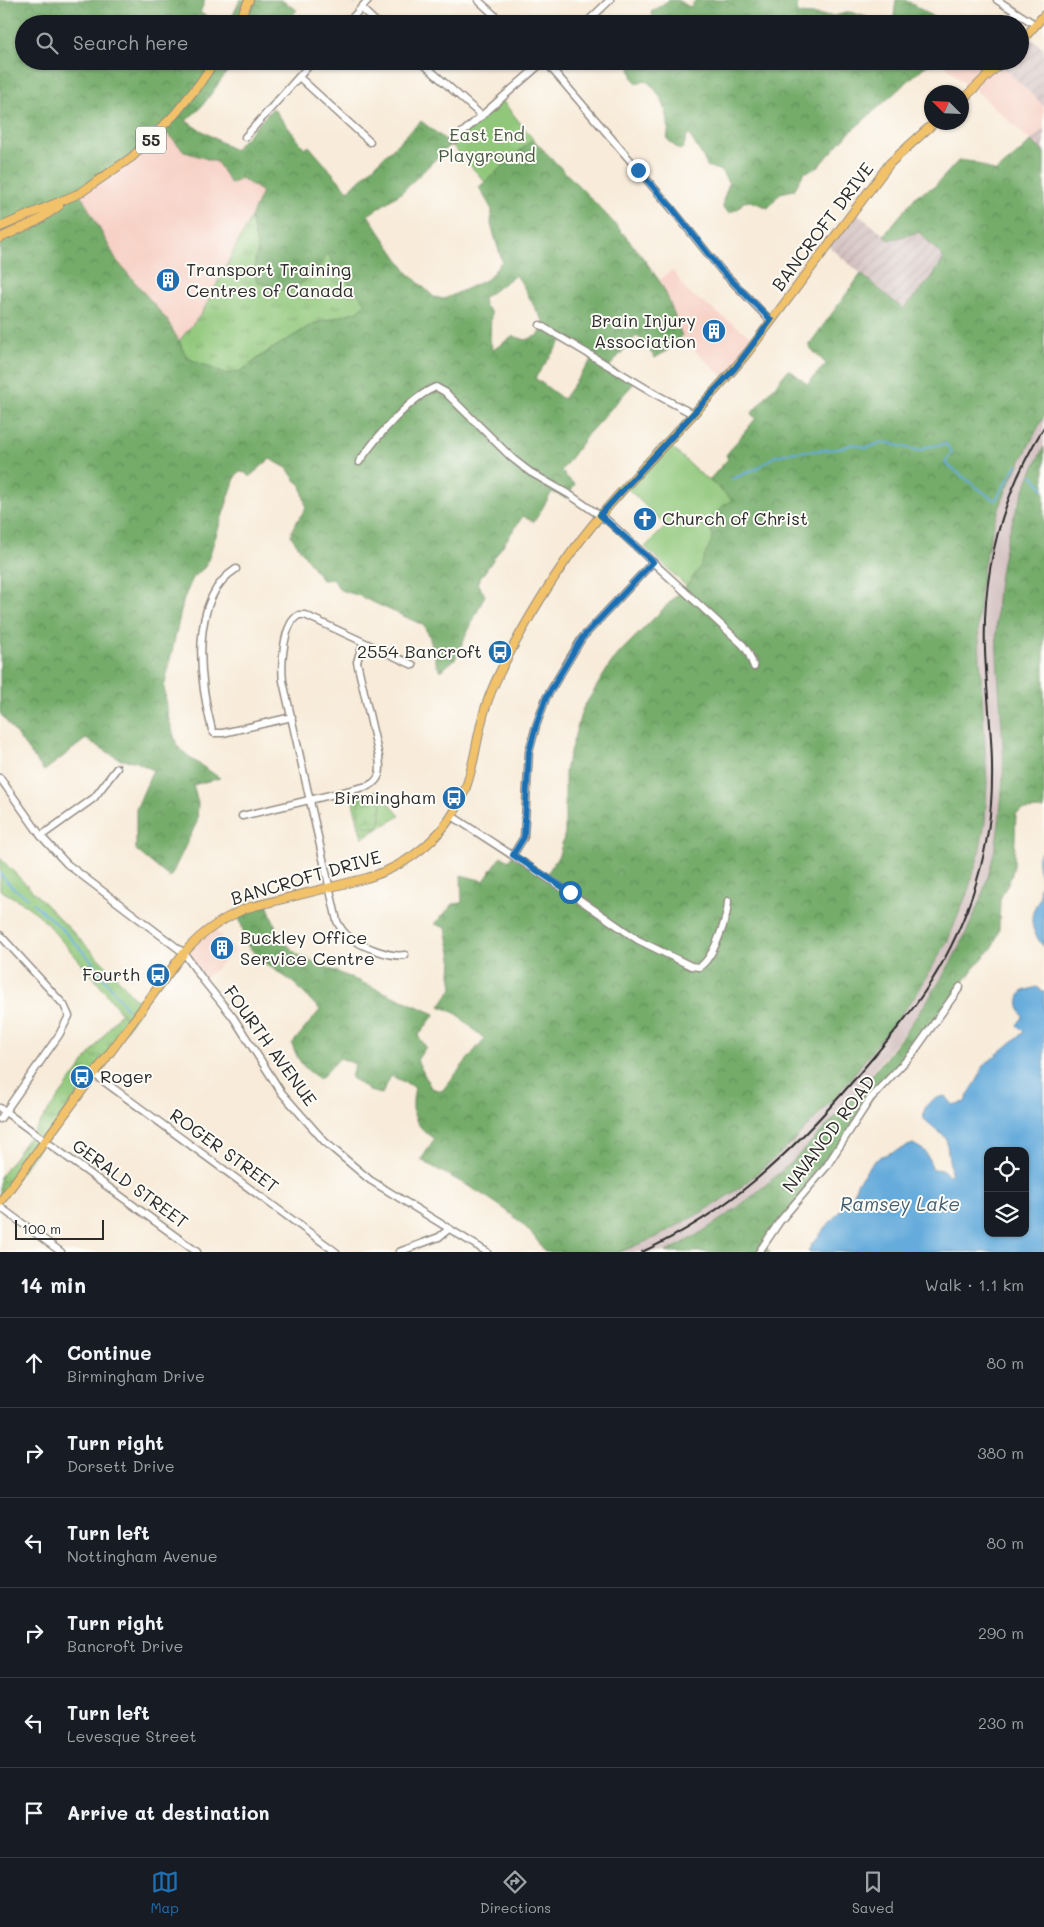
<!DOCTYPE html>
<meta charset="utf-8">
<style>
:root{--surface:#171b24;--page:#20242c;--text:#f1f3f6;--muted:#9ea1a6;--line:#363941;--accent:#1f6fb2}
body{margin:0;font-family:Mali,sans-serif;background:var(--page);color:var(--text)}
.controls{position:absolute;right:15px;bottom:15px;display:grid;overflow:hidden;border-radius:10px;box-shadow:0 1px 4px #0004}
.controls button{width:45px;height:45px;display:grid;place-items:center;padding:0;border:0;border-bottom:1px solid var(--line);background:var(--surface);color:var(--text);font:25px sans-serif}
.compass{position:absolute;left:924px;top:85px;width:45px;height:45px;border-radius:50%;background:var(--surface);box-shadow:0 1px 4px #0004;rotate:294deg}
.scale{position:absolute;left:15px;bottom:12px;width:89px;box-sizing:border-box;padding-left:5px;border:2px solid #2b2b2b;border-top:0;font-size:14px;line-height:18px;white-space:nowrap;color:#2b2b2b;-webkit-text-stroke:4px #fdfcf7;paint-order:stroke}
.stop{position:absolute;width:15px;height:15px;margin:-11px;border:4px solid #1f6fb2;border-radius:50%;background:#fff}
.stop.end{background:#1f6fb2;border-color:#fff;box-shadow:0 1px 5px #0008}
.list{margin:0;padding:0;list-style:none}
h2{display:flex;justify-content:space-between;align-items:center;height:65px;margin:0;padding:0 20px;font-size:21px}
h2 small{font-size:16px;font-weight:400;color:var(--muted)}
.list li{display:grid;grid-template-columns:32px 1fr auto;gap:15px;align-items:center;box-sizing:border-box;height:90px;padding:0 20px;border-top:1px solid var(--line)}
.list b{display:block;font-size:19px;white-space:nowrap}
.list p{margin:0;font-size:16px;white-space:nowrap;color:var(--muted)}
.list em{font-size:16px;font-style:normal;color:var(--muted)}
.icon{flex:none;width:28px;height:28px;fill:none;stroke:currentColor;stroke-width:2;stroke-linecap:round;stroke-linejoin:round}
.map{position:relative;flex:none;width:1044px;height:1252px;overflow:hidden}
.search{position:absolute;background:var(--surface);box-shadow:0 1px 4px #0004;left:15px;right:15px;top:15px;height:55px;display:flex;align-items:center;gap:12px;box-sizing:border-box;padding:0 18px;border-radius:28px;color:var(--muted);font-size:19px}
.sheet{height:605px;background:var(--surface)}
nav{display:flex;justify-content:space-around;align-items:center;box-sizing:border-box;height:70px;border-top:1px solid var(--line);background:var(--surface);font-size:14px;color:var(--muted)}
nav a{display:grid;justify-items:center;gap:2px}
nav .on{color:var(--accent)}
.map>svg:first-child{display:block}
</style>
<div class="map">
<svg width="1044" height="1252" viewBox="0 0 1044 1252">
<defs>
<pattern id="industrial-furrows" width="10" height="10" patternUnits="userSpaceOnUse" patternTransform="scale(1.25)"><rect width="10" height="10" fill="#d2bfbf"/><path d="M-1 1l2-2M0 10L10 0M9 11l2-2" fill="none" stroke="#b4a4a4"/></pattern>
<pattern id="grass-tufts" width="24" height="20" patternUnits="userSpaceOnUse" patternTransform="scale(1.25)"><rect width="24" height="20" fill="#90c77a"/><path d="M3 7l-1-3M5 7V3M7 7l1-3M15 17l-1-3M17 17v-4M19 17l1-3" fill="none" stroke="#76a264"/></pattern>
<pattern id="forest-crowns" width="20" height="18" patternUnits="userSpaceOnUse" patternTransform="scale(1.25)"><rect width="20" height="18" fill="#74ac6a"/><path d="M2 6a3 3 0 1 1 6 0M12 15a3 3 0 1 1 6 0" fill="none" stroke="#5f8c57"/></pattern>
<pattern id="wetland-marsh" width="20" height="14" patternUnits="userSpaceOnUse" patternTransform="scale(1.25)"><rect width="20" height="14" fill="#90c77a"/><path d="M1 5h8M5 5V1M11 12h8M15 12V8" fill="none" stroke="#76a264"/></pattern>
</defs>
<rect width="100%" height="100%" fill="#fdfcf7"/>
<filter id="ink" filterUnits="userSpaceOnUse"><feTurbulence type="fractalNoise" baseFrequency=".02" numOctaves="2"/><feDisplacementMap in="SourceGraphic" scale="10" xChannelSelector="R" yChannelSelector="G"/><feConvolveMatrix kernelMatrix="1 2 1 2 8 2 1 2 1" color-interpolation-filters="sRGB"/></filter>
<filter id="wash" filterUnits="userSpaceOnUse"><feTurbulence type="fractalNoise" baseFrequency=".0096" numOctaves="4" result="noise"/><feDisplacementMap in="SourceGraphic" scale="20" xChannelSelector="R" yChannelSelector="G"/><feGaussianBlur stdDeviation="1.12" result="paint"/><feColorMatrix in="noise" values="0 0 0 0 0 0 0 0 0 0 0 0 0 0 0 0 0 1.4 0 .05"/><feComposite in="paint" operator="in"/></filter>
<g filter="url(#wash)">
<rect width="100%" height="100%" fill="#f8ebd9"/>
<g fill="#f7d1c6">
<path d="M941,61H975L991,72L1000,64L1044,106V128L1031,141L974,89L972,91Z"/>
<path d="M162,128L204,159L217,162L231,184L241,178L263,192L202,313L179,341L167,320L117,261L80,193Z"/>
<path d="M672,270L688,292L756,340L725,378L697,353L682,336L659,281Z"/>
<path d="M212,927L235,951L203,980L185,953Z"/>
</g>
<g fill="url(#industrial-furrows)">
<path d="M1026,36L1044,48V106L1000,64L1003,61H1020V42Z"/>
<path d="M1044,128V152L1031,141Z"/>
<path d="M854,211L889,239L919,232L944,258L932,277L903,309L827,245Z"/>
</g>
<path fill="#d2bfbf" d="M1044,416V447L1017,504L1001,570L997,601V645L1003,749L1000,813L996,847L978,907L954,959L928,1002L842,1110L811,1144L748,1201L712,1226L666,1252H620L657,1237L709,1208L741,1187L794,1141L843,1088L916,995L948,940L968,891L979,854L985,821L987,783L978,622L980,592L984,563L995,520L1007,488Z"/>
<g fill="url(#grass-tufts)" stroke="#5e7952">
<path d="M251,217L258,251L255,259L328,252L367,303L358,311L313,324L267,352L241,371L225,374L187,358L179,341L202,313Z"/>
<path d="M378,790L400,816L362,838L352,798Z"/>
<path d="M121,1012L130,1024L0,1201V1177Z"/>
</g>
<g fill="url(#forest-crowns)" stroke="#506c4a" fill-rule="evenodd">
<path d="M0,0H205L200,13L224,24H24V61H235L202,106L186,121L234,150L273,108L305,149L309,146L348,191L421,121L451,144L401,193L368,215L407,272L434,297L444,299L488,279L502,261L491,224L492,210L479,187L533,139C575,184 624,227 658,279C669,295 674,317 682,336L673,347L655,358L637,335L609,367L635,382L588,434L561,471L575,485L566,498L552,492L534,522L523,516L477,583L485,595L455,659L441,671L437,666L429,635L423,625L357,595L340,590L333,579L322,580L291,536C291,526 302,516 306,507L301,485L295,480L287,468L270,459L249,477L246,473L240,472L236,475L206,566L193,578L184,598L164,687L168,716L177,746L193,760L220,778L193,785L198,803L197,822L170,878L136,850V809L153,770L135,761L121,760L86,739L44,771L0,713ZM162,128L185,152L217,162L231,184L241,178L262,192L251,217L258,251L255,259V277L258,282L275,288L290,291C305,281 320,269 328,253L334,266L366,303L358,311L313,324L267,352L241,371L225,374L187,358L179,341L167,320L117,261L80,193L147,143ZM516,275C527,290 533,308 545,323L539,335L526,340L513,336L493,350L490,341L491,312L484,305L483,298ZM562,340L593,358L563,399L535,378Z"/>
<path d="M240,0H281L297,10L285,24H229Z"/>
<path d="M669,0H677L690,7L696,0H798L797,14L834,16L850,12L869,18L878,24H650L653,19L651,12Z"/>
<path d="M896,0H906L944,24H893Z"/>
<path d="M628,61H936L924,67L848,134L818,167L804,173L794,190L780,193L768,208L751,201L743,202L739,208L729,213L723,208V201L729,183L721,171L707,166L703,157L688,133L683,148L679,150L667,139C672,118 662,92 645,80L637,83L633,79Z"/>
<path d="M1031,141L1044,152V416L1007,488L995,520L984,563L980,592L978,622L987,783L985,821L979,854L968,891L948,940L916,995L843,1088L794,1141L741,1187L709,1208L657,1237L620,1252H545C518,1207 464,1185 421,1160L434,1139C413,1124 410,1112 415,1087L391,1076L382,1094L369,1091L351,1077L355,1064L340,1058L320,1079C303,1068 299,1063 292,1044L320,1010L293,982L263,962L248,946L237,911L266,902L280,938L298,955L435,1014L418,1036L426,1047L417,1060L431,1088L442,1091L484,1039L457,1014L440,1006L453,987L451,974L452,958L446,928L435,924L453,904L462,903L461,875L484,881L501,856L509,861L512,856L545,877L559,855L565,833V770L582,710L611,663L622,650L686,586L699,569L708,521L723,506L732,500L709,480L728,459L726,455L756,418L751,414L789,369L807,384L826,364L808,346L861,274L903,309L932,277L944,258L919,232L889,240L884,235L917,195L934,187L959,160L974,162L996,172L1020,152Z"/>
<path d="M1044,447V809L1023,810L1016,814L1014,866L1011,877L1000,899L999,930L993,947L973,969L930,1030L877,1091L831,1160L763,1246L771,1252H666C746,1212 810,1148 867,1081C931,1003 991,916 1000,813C1002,792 1004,768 1003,747C1001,698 994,649 997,600C1001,545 1019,495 1044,447Z"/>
</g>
<path fill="url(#wetland-marsh)" stroke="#5e7952" d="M374,797L382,803L380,822L377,827H367L362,823L358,808L361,799Z"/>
<g fill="#90c77a" stroke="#5e7952">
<path d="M501,99L533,139L485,182L451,144Z"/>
<path d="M666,442L704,477L709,480L732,500L723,506L708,521L713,537L699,569L686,586L645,547L666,526L625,486Z"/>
<path d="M0,858L114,974L142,1007L130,1024L90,973L39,915L23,903L0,890Z"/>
</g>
<g fill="#65abdb" stroke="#486b83" fill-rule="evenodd">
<path d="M1044,849V947C1034,935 1028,922 1035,907C1039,898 1041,899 1039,888L1042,883C1040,870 1033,858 1044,849Z"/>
<path d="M1037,987L1044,992V1252H808L812,1244L854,1194L857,1183L873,1162L882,1156L913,1144L925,1151L933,1169L943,1170L948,1175L951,1173L946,1138L924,1119C921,1105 933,1098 945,1096L952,1105L965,1102C969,1090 981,1079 982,1067L1024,1032L1017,1025L1023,1017C1018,1007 1016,1000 1023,991ZM988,1151H1025V1233H988Z"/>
</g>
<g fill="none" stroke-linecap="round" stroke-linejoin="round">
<g stroke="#65abdb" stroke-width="2">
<path d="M352,0L355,3"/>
<path d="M1032,475L1044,489"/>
<path d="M732,479L756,469L775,456L795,452L839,449L853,444L867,448L880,443H889L920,451L925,447L946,444L952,452L945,463L995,501L1017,465"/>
<path d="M0,874L12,887L28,898"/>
<path d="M33,903L62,929L90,959L127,1009"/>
</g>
</g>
</g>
<g filter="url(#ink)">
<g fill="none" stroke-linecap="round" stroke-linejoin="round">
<g stroke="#928b82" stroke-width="9">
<g id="minor">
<path d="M478,0L504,24"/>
<path d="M997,0L1036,25"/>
<path d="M361,8L378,24"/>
<path d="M347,24L368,0"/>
<path d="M585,24L610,0"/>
<path d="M420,61L482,116"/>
<path d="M545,61L672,209L721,270L771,321"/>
<path d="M299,77L370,142"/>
<path d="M245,137L313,61"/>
<path d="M454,140L544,61"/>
<path d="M540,325L659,396L693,414"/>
<path d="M359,462C375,439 410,397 436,387L445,392L512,458L530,472L570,495L608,521L743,645L748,652L754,667"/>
<path d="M236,569C188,599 200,683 212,730L214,733H223L292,717"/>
<path d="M0,778L41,836L67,864L184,953L203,980L233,1017L281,1092L325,1142L370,1180L487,1252"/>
<path d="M242,816L368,786C381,780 381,770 379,757L357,662L359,655L364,643"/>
<path d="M452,816L570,893L638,940L691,966L699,967C713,960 728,917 728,901"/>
<path d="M41,836L94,798L117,768"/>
<path d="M513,855L524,837L529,752L536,726L546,698L582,638L653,562"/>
<path d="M0,935L64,1005L69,1016L59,1035L0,1119"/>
<path d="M405,955C391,958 361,946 349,937C344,933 340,928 337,921L283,681C281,664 283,623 299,615H305L413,665"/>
<path d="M94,1074L336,1252"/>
<path d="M0,1108L197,1252"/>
<path d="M0,1207L61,1252"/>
<path d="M399,1252L439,1237L449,1229"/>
<path d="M759,1252L780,1221L826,1167L870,1099L913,1053L960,987"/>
</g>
</g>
<g stroke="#928b82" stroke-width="10">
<g id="major">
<path d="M237,24L249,0"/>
<path d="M1020,43L1044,15"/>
<path d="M962,100L1003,61"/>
<path d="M0,227L80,193L132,157L175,114L200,83L215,61"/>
<path d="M0,238L39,220L59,206"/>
<path d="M0,1202L176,963C195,937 218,920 247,908L367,878C412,864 450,832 466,787C475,762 477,735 485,709C493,683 507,658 520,634C543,593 570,551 601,515C648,459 702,409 748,352L890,163L935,122"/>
</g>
</g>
<use href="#minor" stroke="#fff" stroke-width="6"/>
<use href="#major" stroke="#f2c26a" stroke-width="8"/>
<path stroke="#2b2b2b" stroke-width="2" d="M642,1252C731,1211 791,1153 854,1080C875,1055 897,1030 916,1004C958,946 986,875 991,804C995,752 987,703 985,651C982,571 1002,495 1044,427"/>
</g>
</g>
<g fill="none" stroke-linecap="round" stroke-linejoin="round" filter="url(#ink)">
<path stroke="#1f6fb2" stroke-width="6" d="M570,892L513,855L524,837L529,752L536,726L546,698L582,638L653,562L600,515L735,368L771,320L721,270L672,208L638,170"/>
</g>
<defs>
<g id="building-disc" transform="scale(1.25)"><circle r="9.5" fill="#1f6fb2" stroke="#fdfcf7"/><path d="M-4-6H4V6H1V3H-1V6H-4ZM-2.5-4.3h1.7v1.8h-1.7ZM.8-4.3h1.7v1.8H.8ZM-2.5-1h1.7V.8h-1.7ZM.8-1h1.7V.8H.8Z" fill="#fff"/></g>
<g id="church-disc" transform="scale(1.25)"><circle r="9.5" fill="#1f6fb2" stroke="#fdfcf7"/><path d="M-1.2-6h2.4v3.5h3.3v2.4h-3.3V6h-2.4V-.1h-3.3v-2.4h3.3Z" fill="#fff"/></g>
<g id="bus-disc" transform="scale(1.25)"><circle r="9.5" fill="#1f6fb2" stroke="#fdfcf7"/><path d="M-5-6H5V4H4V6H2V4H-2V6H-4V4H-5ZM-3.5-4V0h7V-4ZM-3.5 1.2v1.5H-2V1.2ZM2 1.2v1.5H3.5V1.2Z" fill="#fff"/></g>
</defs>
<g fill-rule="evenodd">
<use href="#building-disc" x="168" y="280"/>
<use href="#building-disc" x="714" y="331"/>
<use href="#church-disc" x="645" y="519"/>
<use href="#bus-disc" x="500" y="652"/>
<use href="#bus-disc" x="454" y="798"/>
<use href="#building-disc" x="222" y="948"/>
<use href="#bus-disc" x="158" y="975"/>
<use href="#bus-disc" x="82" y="1077"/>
</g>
<g text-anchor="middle" stroke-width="4" stroke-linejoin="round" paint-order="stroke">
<rect fill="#fdfcf7" stroke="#6a6a68" stroke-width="1" x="136" y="126.5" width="30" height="27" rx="4"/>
<g font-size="16" font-weight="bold" fill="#2b2b2b">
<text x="151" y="146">55</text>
</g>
<g font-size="18" fill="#495a43" stroke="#fdfcf7">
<text x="487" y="141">East End<tspan x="487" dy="21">Playground</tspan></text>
</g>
<g font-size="18" fill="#2b2b2b" stroke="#fdfcf7">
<text transform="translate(823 227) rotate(-53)" y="6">BANCROFT DRIVE</text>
<text transform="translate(306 878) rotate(-16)" y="6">BANCROFT DRIVE</text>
<text transform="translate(270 1046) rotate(54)" y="6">FOURTH AVENUE</text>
<text transform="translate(829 1134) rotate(-53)" y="6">NAVANOD ROAD</text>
<text transform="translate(224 1151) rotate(36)" y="6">ROGER STREET</text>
<text transform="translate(130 1184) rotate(36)" y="6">GERALD STREET</text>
</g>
<g font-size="18" fill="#2b2b2b" stroke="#fdfcf7" text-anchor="start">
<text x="186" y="276">Transport Training<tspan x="186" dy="21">Centres of Canada</tspan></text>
<text x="696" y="327" text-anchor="end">Brain Injury<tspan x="696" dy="21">Association</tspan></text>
<text x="662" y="525">Church of Christ</text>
<text x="482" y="658" text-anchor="end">2554 Bancroft</text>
<text x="436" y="804" text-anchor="end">Birmingham</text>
<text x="240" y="944">Buckley Office<tspan x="240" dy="21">Service Centre</tspan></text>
<text x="140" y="981" text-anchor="end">Fourth</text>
<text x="100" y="1083">Roger</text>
</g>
<g font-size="19" font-style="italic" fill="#425e71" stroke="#fdfcf7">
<text x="900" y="1211">Ramsey Lake</text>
</g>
</g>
</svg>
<div class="controls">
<button><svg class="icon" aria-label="locate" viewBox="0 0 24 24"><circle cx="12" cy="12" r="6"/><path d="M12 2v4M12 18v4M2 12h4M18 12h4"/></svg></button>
<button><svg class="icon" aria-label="layers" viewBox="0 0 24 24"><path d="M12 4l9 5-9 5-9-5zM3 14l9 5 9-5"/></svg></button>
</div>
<svg class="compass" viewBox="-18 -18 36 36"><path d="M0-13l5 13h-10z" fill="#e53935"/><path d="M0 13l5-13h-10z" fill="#9ea1a6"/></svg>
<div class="scale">100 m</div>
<div class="stop" style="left:570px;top:892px"></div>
<div class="stop end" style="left:638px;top:170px"></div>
<div class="search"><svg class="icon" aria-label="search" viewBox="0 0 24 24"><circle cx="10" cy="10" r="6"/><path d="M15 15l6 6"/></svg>Search here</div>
</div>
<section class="sheet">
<h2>14 min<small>Walk · 1.1 km</small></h2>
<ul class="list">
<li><svg class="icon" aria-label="ahead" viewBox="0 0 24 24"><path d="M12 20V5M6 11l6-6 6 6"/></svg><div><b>Continue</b><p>Birmingham Drive</p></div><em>80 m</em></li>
<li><svg class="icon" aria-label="right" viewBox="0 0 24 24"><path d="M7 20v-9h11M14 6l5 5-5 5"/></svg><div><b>Turn right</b><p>Dorsett Drive</p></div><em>380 m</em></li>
<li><svg class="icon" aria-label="left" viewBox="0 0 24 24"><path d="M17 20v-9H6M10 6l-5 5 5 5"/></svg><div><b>Turn left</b><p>Nottingham Avenue</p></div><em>80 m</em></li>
<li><svg class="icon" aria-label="right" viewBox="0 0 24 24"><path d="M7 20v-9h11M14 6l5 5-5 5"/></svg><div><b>Turn right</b><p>Bancroft Drive</p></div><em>290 m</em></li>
<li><svg class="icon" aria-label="left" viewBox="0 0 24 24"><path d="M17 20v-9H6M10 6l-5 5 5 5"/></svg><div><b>Turn left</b><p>Levesque Street</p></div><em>230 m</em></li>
<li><svg class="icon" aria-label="arrive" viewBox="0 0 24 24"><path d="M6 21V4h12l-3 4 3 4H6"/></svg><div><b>Arrive at destination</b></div></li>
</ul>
</section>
<nav>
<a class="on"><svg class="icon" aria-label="map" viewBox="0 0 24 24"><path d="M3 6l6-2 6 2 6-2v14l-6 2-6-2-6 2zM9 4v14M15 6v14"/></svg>Map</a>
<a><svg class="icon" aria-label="directions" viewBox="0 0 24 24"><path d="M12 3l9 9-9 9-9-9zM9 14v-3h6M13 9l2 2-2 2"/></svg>Directions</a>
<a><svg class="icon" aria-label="saved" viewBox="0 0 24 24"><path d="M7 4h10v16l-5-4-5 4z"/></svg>Saved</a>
</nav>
